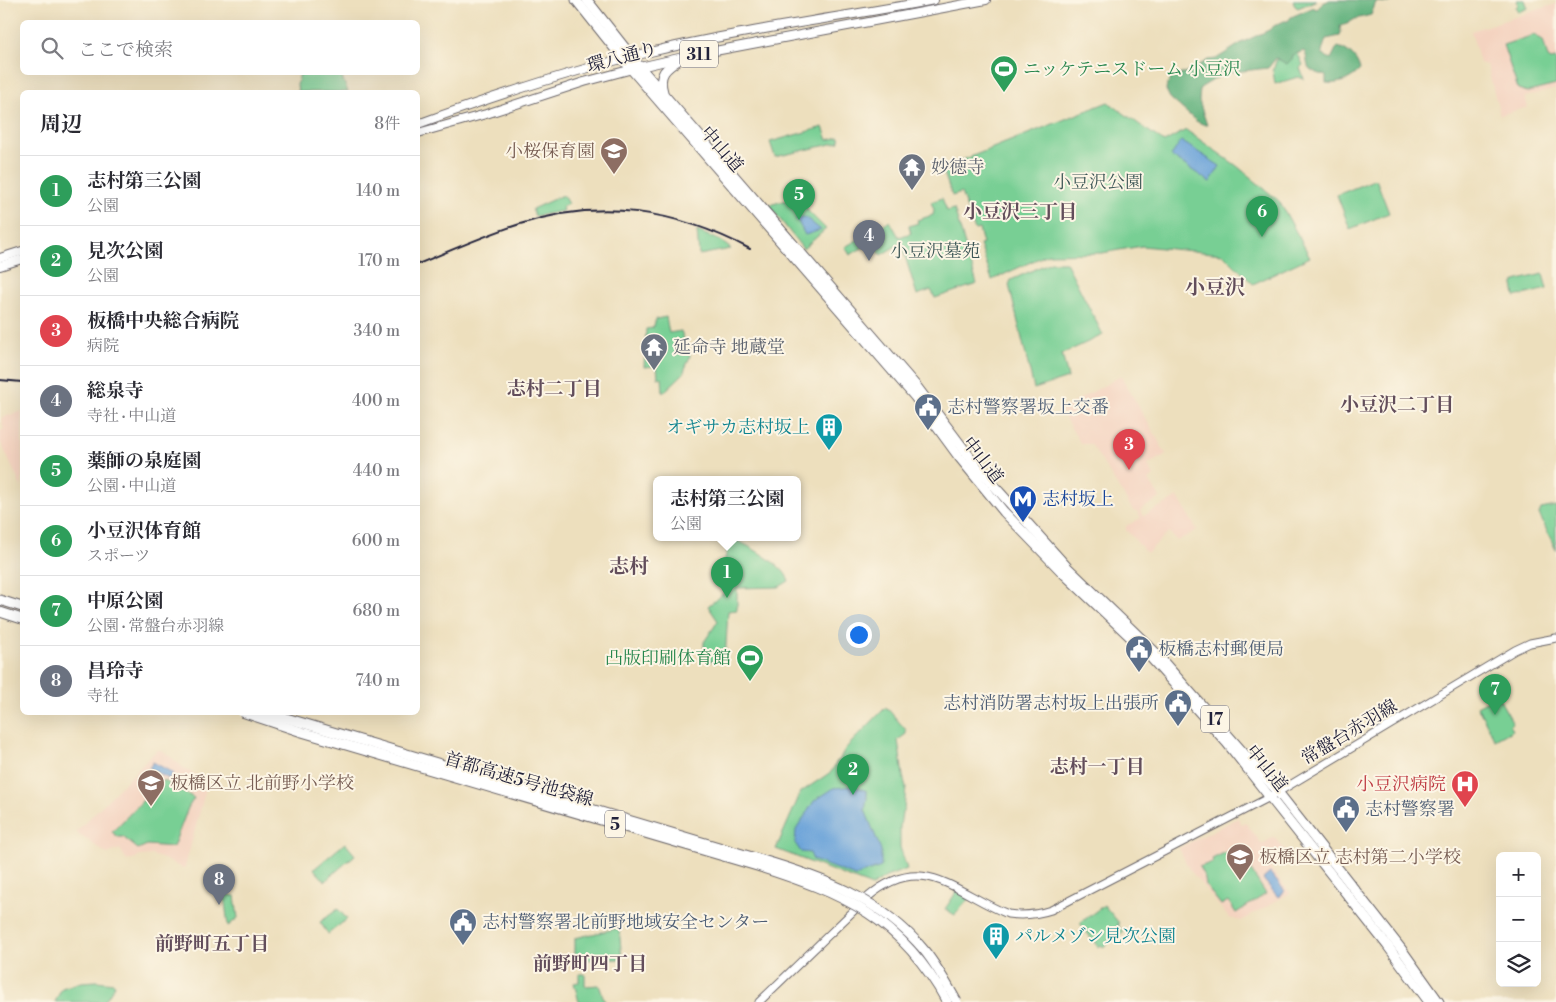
<!DOCTYPE html>
<html lang="ja">
<meta charset="utf-8">
<style>
:root{--surface:#fff;--page:#f2f2f3;--text:#2b2b33;--muted:#7c7c81;--line:#e1e1e2;--accent:#ea580c}
body{margin:0;font-family:"Libre Bodoni","Noto Serif JP",serif;background:var(--page);color:var(--text)}
.controls{position:absolute;right:15px;bottom:15px;display:grid;overflow:hidden;border-radius:8px;box-shadow:0 5px 20px #0002}
.controls button{width:45px;height:45px;display:grid;place-items:center;padding:0;border:0;border-bottom:1px solid var(--line);background:var(--surface);color:var(--text);font:25px sans-serif}
.you{position:absolute;left:858px;top:634px;width:18px;height:18px;margin:-12px;border:4px solid #fff;border-radius:50%;background:#1a73e8;box-shadow:0 0 0 8px #1a73e833}
.badge{display:grid;place-items:center;width:32px;height:32px;border-radius:50%;background:var(--accent);color:#fff;font-size:16px;font-weight:700}
.pin{position:absolute;translate:-50% -41px;filter:drop-shadow(0 1px 2px #0008)}
.pin::after{content:'';position:absolute;top:26px;width:18px;height:15px;background:inherit;clip-path:polygon(0 0,100% 0,50% 100%)}
.popup{position:absolute;left:653px;top:476px;width:148px;height:65px;box-sizing:border-box;display:grid;place-content:center;border-radius:8px;background:var(--surface);filter:drop-shadow(0 1px 4px #0005);font-size:16px;white-space:nowrap;color:var(--muted)}
.popup b{font-size:19px;color:var(--text)}
.popup::after{content:'';position:absolute;left:50%;top:100%;margin-left:-10px;border:10px solid transparent;border-top-color:var(--surface)}
.list{margin:0;padding:0;list-style:none}
h2{display:flex;justify-content:space-between;align-items:center;height:65px;margin:0;padding:0 20px;font-size:21px}
h2 small{font-size:16px;font-weight:400;color:var(--muted)}
.list li{display:grid;grid-template-columns:32px 1fr auto;gap:15px;align-items:center;box-sizing:border-box;height:70px;padding:0 20px;border-top:1px solid var(--line)}
.list b{display:block;font-size:19px;white-space:nowrap}
.list p{margin:0;font-size:16px;white-space:nowrap;color:var(--muted)}
.list em{font-size:16px;font-style:normal;color:var(--muted)}
.icon{flex:none;width:28px;height:28px;fill:none;stroke:currentColor;stroke-width:2;stroke-linecap:round;stroke-linejoin:round}
.map{position:relative;flex:none;width:1556px;height:1002px;overflow:hidden}
.search{position:absolute;background:var(--surface);box-shadow:0 5px 20px #0002;left:20px;top:20px;width:400px;height:55px;display:flex;align-items:center;gap:12px;box-sizing:border-box;padding:0 18px;border-radius:8px;color:var(--muted);font-size:19px}
.panel{position:absolute;background:var(--surface);box-shadow:0 5px 20px #0002;left:20px;top:90px;width:400px;height:625px;border-radius:8px}
.map>svg:first-child{display:block}
</style>
<div class="map">
<svg width="1556" height="1002" viewBox="0 0 1556 1002">
<rect width="100%" height="100%" fill="#fcf5e5"/>
<filter id="ink" filterUnits="userSpaceOnUse"><feTurbulence type="fractalNoise" baseFrequency=".02" numOctaves="2"/><feDisplacementMap in="SourceGraphic" scale="10" xChannelSelector="R" yChannelSelector="G"/><feConvolveMatrix kernelMatrix="1 2 1 2 8 2 1 2 1" color-interpolation-filters="sRGB"/></filter>
<filter id="wash" filterUnits="userSpaceOnUse"><feTurbulence type="fractalNoise" baseFrequency=".0096" numOctaves="4" result="noise"/><feDisplacementMap in="SourceGraphic" scale="20" xChannelSelector="R" yChannelSelector="G"/><feGaussianBlur stdDeviation="1.12" result="paint"/><feColorMatrix in="noise" values="0 0 0 0 0 0 0 0 0 0 0 0 0 0 0 0 0 1.4 0 .05"/><feComposite in="paint" operator="in"/></filter>
<g filter="url(#wash)">
<rect width="100%" height="100%" fill="#eddfbd"/>
<g fill="#f4d3c0">
<path d="M1556,4V89L1525,97L1528,107L1500,115L1487,65L1480,63L1471,31Z"/>
<path d="M1121,376L1166,454L1148,465L1154,476L1149,480L1160,498L1140,510L1143,516L1178,497L1197,530L1177,541L1169,532L1147,553L1126,530V526L1141,518L1137,511L1134,512L1091,444H1081L1060,410Z"/>
<path d="M22,411V488L0,441V431L4,429L1,418Z"/>
<path d="M157,750H162L185,769L208,781L185,867L182,868L164,859L152,855L141,856L127,861L120,849L107,854L76,832Z"/>
<path d="M1238,818L1241,824L1245,822L1262,844L1274,837L1288,853L1270,868L1290,893L1241,921L1229,918L1189,869L1179,848Z"/>
</g>
<g fill="#78cf94" stroke="#4d7868">
<path d="M1293,0H1317L1298,8L1295,6Z"/>
<path d="M1517,0H1525L1528,8L1518,12L1516,7L1518,5Z"/>
<path d="M1534,35L1543,40L1548,58L1551,60L1556,59V85L1528,92L1518,89L1503,45Z"/>
<path d="M1297,52L1303,65L1300,68L1304,79L1298,77L1275,84L1273,71L1277,58L1283,61Z"/>
<path d="M300,73H340L348,92H298L297,85Z"/>
<path d="M1108,102L1164,142L1186,130L1237,166L1279,201L1310,257L1253,284L1223,254L1142,246L1102,253L1048,254L992,280L980,245L983,244L979,229L975,230L961,193L952,196L943,170L945,167Z"/>
<path d="M823,127L828,140L839,137L840,142L775,157L770,142Z"/>
<path d="M1376,179L1389,213L1350,229L1337,195Z"/>
<path d="M563,195L568,204L562,207L563,211L535,216L532,209Z"/>
<path d="M802,196L808,211L826,229L803,249L769,205Z"/>
<path d="M942,198L947,211L954,209L977,284L935,298L931,290L917,295L901,243L881,255L872,242L850,255L845,247L890,221L899,237L911,233L909,226L918,223L917,220L933,215L934,210L931,202Z"/>
<path d="M697,231L721,241L731,249L699,255Z"/>
<path d="M1051,262H1066L1103,335L1062,354L1068,378L1034,389L1009,285L1011,280Z"/>
<path d="M1543,274L1547,289L1515,297L1513,284L1515,281Z"/>
<path d="M666,317L669,333L681,331L690,356L683,374L663,393L662,377L658,378L657,366L644,367L646,329L653,328L656,319Z"/>
<path d="M1556,506V550L1539,514L1541,509Z"/>
<path d="M725,537C736,537 771,559 780,568C784,571 787,576 789,581L779,587L737,588V610L728,611L725,661H704V642L718,621L708,606L727,590L715,573C726,562 729,552 725,537Z"/>
<path d="M1497,695L1513,723L1510,725L1513,730L1495,740L1477,706Z"/>
<path d="M886,707L906,730V734L898,740L903,776L906,787L904,810L902,813L900,826V847L907,869L886,877L872,886L776,849L801,792L825,776L832,771L837,761H839L845,749Z"/>
<path d="M163,780L194,798L188,808L173,847L147,845L138,849L123,837H118L112,832Z"/>
<path d="M345,843L355,855L325,881L314,869Z"/>
<path d="M1236,847L1266,894L1236,913L1228,901L1221,905L1206,886L1205,878L1199,867L1213,862L1212,859Z"/>
<path d="M957,891L969,898L955,915L945,909Z"/>
<path d="M224,894L235,896L238,918L228,926Z"/>
<path d="M1104,905L1119,923L1117,924L1123,932L1103,947L1101,945L1098,947L1080,923Z"/>
<path d="M338,909L347,919L328,934L320,922Z"/>
<path d="M619,928L622,959L575,960V938Z"/>
<path d="M579,974H585V986L599,985L605,1002H579L574,983L579,982Z"/>
<path d="M97,981L114,983L115,985L104,1002H55L62,988L81,982Z"/>
</g>
<path fill="#62b27e" stroke="#426a5c" d="M1330,0H1394L1389,3L1376,2L1371,15L1355,19L1347,24L1340,26L1341,32L1340,36L1326,39L1322,51L1323,55L1331,59L1336,49L1338,47C1349,50 1358,59 1360,70C1352,79 1339,85 1326,83V76C1321,74 1312,72 1309,68C1306,64 1308,57 1304,51L1293,55L1292,59L1287,64L1276,58L1268,68L1225,73L1200,88L1199,101L1207,125H1205L1196,121L1170,98L1166,90L1167,84L1171,79L1183,73L1189,71L1208,60L1216,59L1243,42L1269,30L1274,26L1284,21H1288L1291,17L1314,7V8L1317,9L1323,3Z"/>
<g fill="#6aa3d9" stroke="#46628a">
<path d="M1181,141L1220,166L1210,182L1171,156Z"/>
<path d="M805,217L821,230L805,235L796,218Z"/>
<path d="M153,762L173,773L169,779L149,768Z"/>
<path d="M854,786L867,791V798L865,810L881,850V867L855,876L813,860L810,853L801,852L795,843L796,830L814,801L834,788Z"/>
<path d="M1270,873L1285,891L1278,897L1263,879Z"/>
</g>
</g>
<g filter="url(#ink)">
<g fill="none" stroke-linecap="round" stroke-linejoin="round">
<g stroke="#696468" stroke-width="9">
<path id="secondary" d="M759,1002L868,897C923,850 955,893 1008,914C1023,916 1036,915 1051,910L1270,797L1515,650L1530,643L1556,638"/>
</g>
<g stroke="#696468" stroke-width="10">
<g id="primary">
<path d="M418,124C492,97 569,71 646,53C741,30 838,18 934,0"/>
<path d="M418,133L486,114L584,82L640,67L683,57L986,0"/>
<path d="M0,258L22,251"/>
<path d="M0,266L22,259"/>
</g>
</g>
<g stroke="#696468" stroke-width="11">
<g id="highway">
<path d="M576,0L631,69L915,397L959,457L1004,512L1062,572L1143,649L1227,743L1387,945L1429,1002"/>
<path d="M587,0L640,67L917,387L979,469L1067,567L1153,650L1278,792L1402,950L1439,1002"/>
<path d="M663,92C657,72 668,67 683,57"/>
<path d="M0,600L22,607"/>
<path d="M0,612L22,619"/>
</g>
</g>
<use href="#secondary" stroke="#fff" stroke-width="7"/>
<use href="#primary" stroke="#fff" stroke-width="8"/>
<use href="#highway" stroke="#fff" stroke-width="9"/>
<g stroke="#22223b" stroke-width="2">
<path d="M418,264C452,250 485,235 520,224C601,198 676,210 750,249"/>
<path d="M0,380L22,382"/>
</g>
<g stroke="#696468" stroke-width="11" stroke-linecap="butt">
<g id="highway-bridge">
<path d="M242,712L302,732L757,866C845,894 901,918 947,1002"/>
<path d="M266,712L759,859C821,877 882,899 924,950C937,966 947,984 957,1002"/>
</g>
</g>
<use href="#highway-bridge" stroke="#fff" stroke-width="9"/>
</g>
</g>
<defs>
<g id="stadium-pin" transform="scale(1.4375)"><path d="M0 17L-7.5 6A9.5 9.5 0 1 1 7.5 6Z" fill="#2e9e5b" stroke="#fcf5e5"/><path d="M0-5a6.5 5 0 1 0 0 10a6.5 5 0 1 0 0-10ZM-3.5-1.8h7v3.6h-7Z" fill="#fff"/></g>
<g id="school-pin" transform="scale(1.4375)"><path d="M0 17L-7.5 6A9.5 9.5 0 1 1 7.5 6Z" fill="#8d6e63" stroke="#fcf5e5"/><path d="M0-5L7-2L0 1L-7-2ZM-4 1L0 2.5L4 1V4Q0 6-4 4Z" fill="#fff"/></g>
<g id="temple-pin" transform="scale(1.4375)"><path d="M0 17L-7.5 6A9.5 9.5 0 1 1 7.5 6Z" fill="#6b7280" stroke="#fcf5e5"/><path d="M0-6L5-2H3V0L6.5 2.5H4V6H1.5V3h-3V6H-4V2.5H-6.5L-3 0V-2H-5Z" fill="#fff"/></g>
<g id="civic-pin" transform="scale(1.4375)"><path d="M0 17L-7.5 6A9.5 9.5 0 1 1 7.5 6Z" fill="#5c6f8a" stroke="#fcf5e5"/><path d="M-.6-6.5H3V-4.5H.6V-3L4-1V1h2V6H-6V1h2V-1L-.6-3ZM-1.2 2.5V6h2.4V2.5Z" fill="#fff"/></g>
<g id="building-pin" transform="scale(1.4375)"><path d="M0 17L-7.5 6A9.5 9.5 0 1 1 7.5 6Z" fill="#0f9aa8" stroke="#fcf5e5"/><path d="M-4-6H4V6H1V3H-1V6H-4ZM-2.5-4.3h1.7v1.8h-1.7ZM.8-4.3h1.7v1.8H.8ZM-2.5-1h1.7V.8h-1.7ZM.8-1h1.7V.8H.8Z" fill="#fff"/></g>
<g id="metro-pin" transform="scale(1.4375)"><path d="M0 17L-7.5 6A9.5 9.5 0 1 1 7.5 6Z" fill="#1a4fb4" stroke="#fcf5e5"/><path d="M-5.5 5V-5H-3L0 0L3-5H5.5V5H3V-.5L0 4L-3-.5V5Z" fill="#fff"/></g>
<g id="hospital-pin" transform="scale(1.4375)"><path d="M0 17L-7.5 6A9.5 9.5 0 1 1 7.5 6Z" fill="#e0444e" stroke="#fcf5e5"/><path d="M-5-5h3v3.5h4V-5h3V5h-3V1.5h-4V5h-3Z" fill="#fff"/></g>
</defs>
<g fill-rule="evenodd">
<use href="#stadium-pin" x="1004" y="69"/>
<use href="#school-pin" x="614" y="151"/>
<use href="#temple-pin" x="912" y="167"/>
<use href="#temple-pin" x="654" y="347"/>
<use href="#civic-pin" x="928" y="407"/>
<use href="#building-pin" x="829" y="427"/>
<use href="#metro-pin" x="1023" y="499"/>
<use href="#civic-pin" x="1139" y="649"/>
<use href="#stadium-pin" x="750" y="658"/>
<use href="#civic-pin" x="1178" y="703"/>
<use href="#school-pin" x="151" y="783"/>
<use href="#hospital-pin" x="1465" y="784"/>
<use href="#civic-pin" x="1346" y="809"/>
<use href="#school-pin" x="1240" y="857"/>
<use href="#civic-pin" x="463" y="922"/>
<use href="#building-pin" x="996" y="936"/>
</g>
<g text-anchor="middle" stroke-width="4" stroke-linejoin="round" paint-order="stroke">
<g fill="#fcf5e5" stroke="#63616e" stroke-width="1">
<rect x="680" y="40.5" width="38" height="27" rx="4"/>
<rect x="1201" y="705.5" width="28" height="27" rx="4"/>
<rect x="605" y="810.5" width="20" height="27" rx="4"/>
</g>
<g font-size="16" font-weight="bold" fill="#22223b">
<text x="699" y="60">311</text>
<text x="1215" y="725">17</text>
<text x="615" y="830">5</text>
</g>
<g font-size="18" fill="#22223b" stroke="#fcf5e5">
<text transform="translate(622 57) rotate(-15)" y="6">環八通り</text>
<text transform="translate(722 149) rotate(49)" y="6">中山道</text>
<text transform="translate(983 460) rotate(52)" y="6">中山道</text>
<text transform="translate(1349 732) rotate(-31)" y="6">常盤台赤羽線</text>
<text transform="translate(1267 768) rotate(51)" y="6">中山道</text>
<text transform="translate(519 779) rotate(16)" y="6">首都高速5号池袋線</text>
</g>
<g font-size="18" fill="#27864d" stroke="#fcf5e5" text-anchor="start">
<text x="1023" y="75">ニッケテニスドーム 小豆沢</text>
<text x="731" y="664" text-anchor="end">凸版印刷体育館</text>
</g>
<g font-size="18" fill="#785e54" stroke="#fcf5e5" text-anchor="start">
<text x="595" y="157" text-anchor="end">小桜保育園</text>
<text x="170" y="789">板橋区立 北前野小学校</text>
<text x="1259" y="863">板橋区立 志村第二小学校</text>
</g>
<g font-size="18" fill="#5b616d" stroke="#fcf5e5" text-anchor="start">
<text x="931" y="173">妙徳寺</text>
<text x="673" y="353">延命寺 地蔵堂</text>
</g>
<g font-size="18" fill="#3c5656" stroke="#fcf5e5">
<text x="1098" y="188">小豆沢公園</text>
<text x="935" y="257">小豆沢墓苑</text>
</g>
<g font-size="18" fill="#4e5e75" stroke="#fcf5e5" text-anchor="start">
<text x="947" y="413">志村警察署坂上交番</text>
<text x="1158" y="655">板橋志村郵便局</text>
<text x="1159" y="709" text-anchor="end">志村消防署志村坂上出張所</text>
<text x="1365" y="815">志村警察署</text>
<text x="482" y="928">志村警察署北前野地域安全センター</text>
</g>
<g font-size="18" fill="#0d838f" stroke="#fcf5e5" text-anchor="end">
<text x="810" y="433">オギサカ志村坂上</text>
<text x="1015" y="942" text-anchor="start">パルメゾン見次公園</text>
</g>
<g font-size="18" fill="#164399" stroke="#fcf5e5" text-anchor="start">
<text x="1042" y="505">志村坂上</text>
</g>
<g font-size="18" fill="#be3a42" stroke="#fcf5e5" text-anchor="end">
<text x="1446" y="790">小豆沢病院</text>
</g>
<g font-size="19" font-weight="bold" fill="#624d5b" stroke="#fcf5e5">
<text x="1020" y="218">小豆沢三丁目</text>
<text x="554" y="395">志村二丁目</text>
<text x="1397" y="411">小豆沢二丁目</text>
<text x="1097" y="773">志村一丁目</text>
<text x="212" y="950">前野町五丁目</text>
<text x="590" y="970">前野町四丁目</text>
</g>
<g font-size="20" font-weight="bold" fill="#624d5b" stroke="#fcf5e5">
<text x="1215" y="294">小豆沢</text>
<text x="629" y="573">志村</text>
</g>
</g>
</svg>
<div class="controls">
<button>+</button>
<button>−</button>
<button><svg class="icon" aria-label="layers" viewBox="0 0 24 24"><path d="M12 4l9 5-9 5-9-5zM3 14l9 5 9-5"/></svg></button>
</div>
<div class="you"></div>
<div class="pin badge" style="left:727px;top:598px;background:#2e9e5b">1</div>
<div class="popup"><b>志村第三公園</b>公園</div>
<div class="pin badge" style="left:853px;top:795px;background:#2e9e5b">2</div>
<div class="pin badge" style="left:1129px;top:470px;background:#e0444e">3</div>
<div class="pin badge" style="left:869px;top:261px;background:#6b7280">4</div>
<div class="pin badge" style="left:799px;top:220px;background:#2e9e5b">5</div>
<div class="pin badge" style="left:1262px;top:237px;background:#2e9e5b">6</div>
<div class="pin badge" style="left:1495px;top:715px;background:#2e9e5b">7</div>
<div class="pin badge" style="left:219px;top:905px;background:#6b7280">8</div>
<div class="search"><svg class="icon" aria-label="search" viewBox="0 0 24 24"><circle cx="10" cy="10" r="6"/><path d="M15 15l6 6"/></svg>ここで検索</div>
<section class="panel">
<h2>周辺<small>8件</small></h2>
<ul class="list">
<li><span class="badge" style="background:#2e9e5b">1</span><div><b>志村第三公園</b><p>公園</p></div><em>140 m</em></li>
<li><span class="badge" style="background:#2e9e5b">2</span><div><b>見次公園</b><p>公園</p></div><em>170 m</em></li>
<li><span class="badge" style="background:#e0444e">3</span><div><b>板橋中央総合病院</b><p>病院</p></div><em>340 m</em></li>
<li><span class="badge" style="background:#6b7280">4</span><div><b>総泉寺</b><p>寺社 · 中山道</p></div><em>400 m</em></li>
<li><span class="badge" style="background:#2e9e5b">5</span><div><b>薬師の泉庭園</b><p>公園 · 中山道</p></div><em>440 m</em></li>
<li><span class="badge" style="background:#2e9e5b">6</span><div><b>小豆沢体育館</b><p>スポーツ</p></div><em>600 m</em></li>
<li><span class="badge" style="background:#2e9e5b">7</span><div><b>中原公園</b><p>公園 · 常盤台赤羽線</p></div><em>680 m</em></li>
<li><span class="badge" style="background:#6b7280">8</span><div><b>昌玲寺</b><p>寺社</p></div><em>740 m</em></li>
</ul>
</section>
</div>
